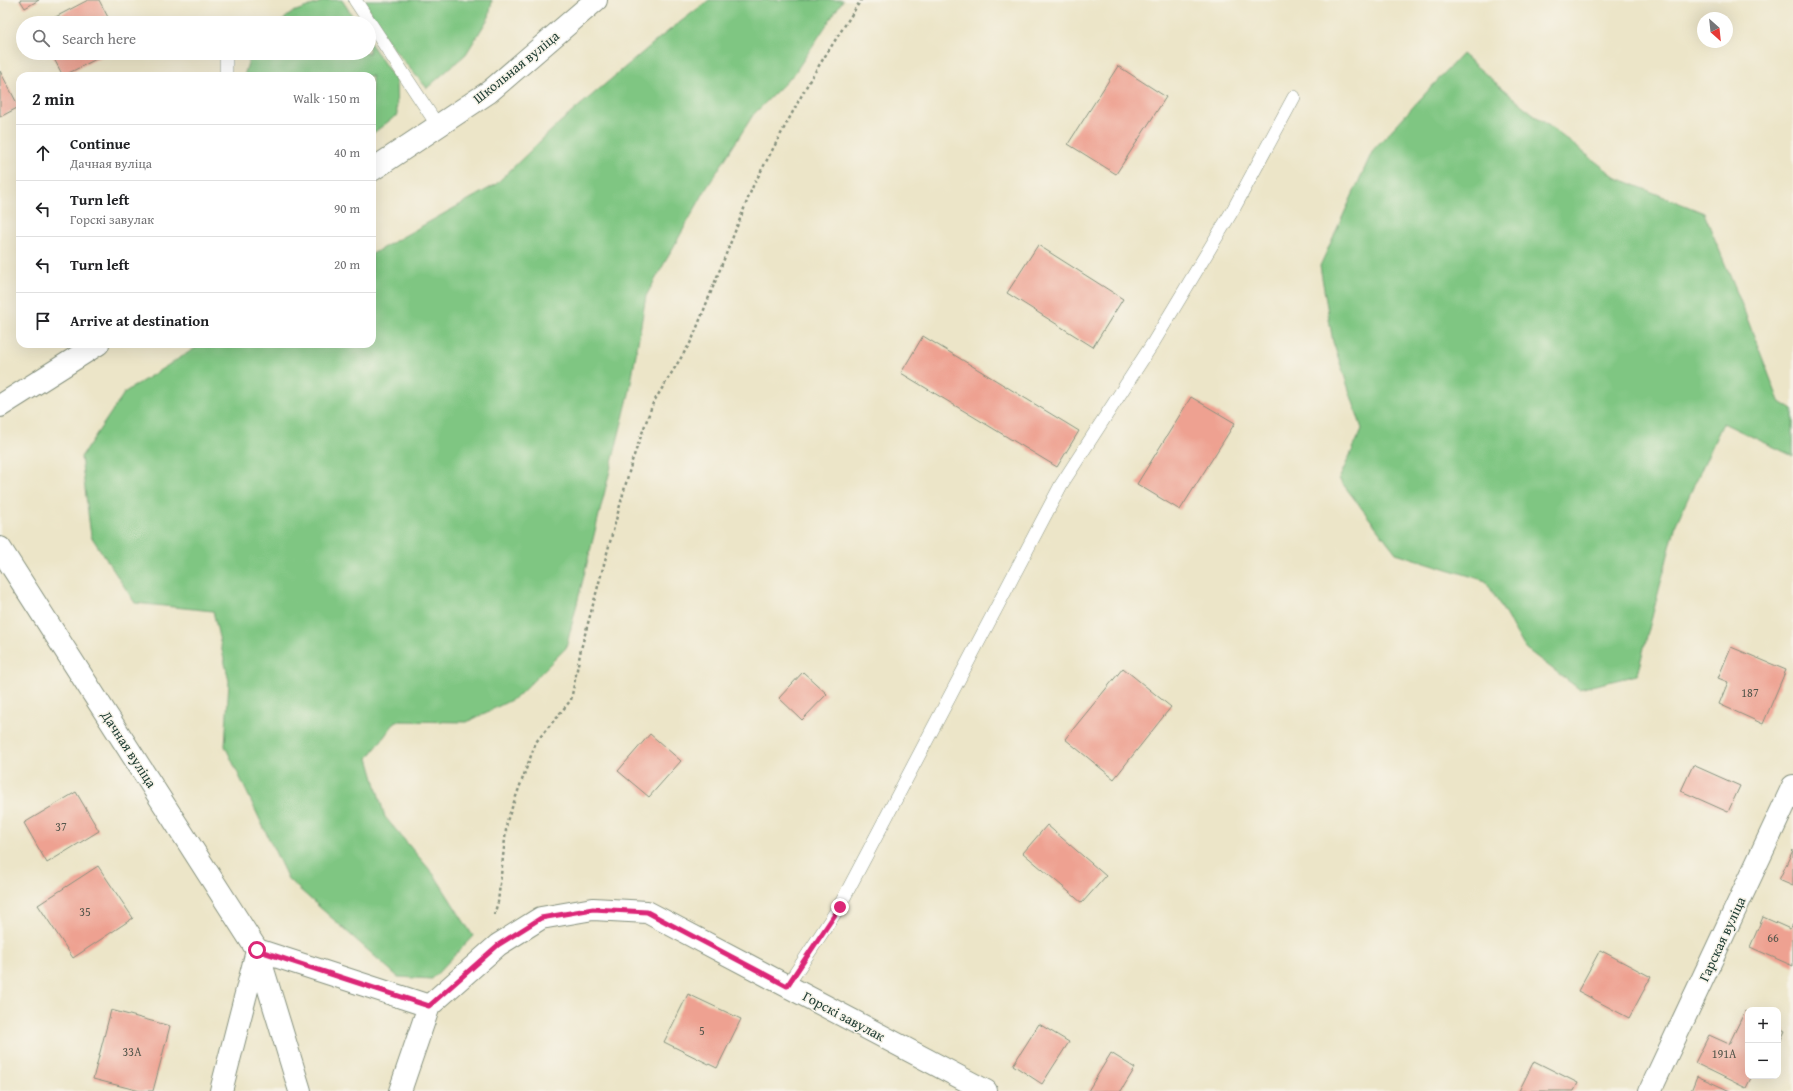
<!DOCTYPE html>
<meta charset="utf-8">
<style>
:root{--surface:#fff;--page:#f6f6f6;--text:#202124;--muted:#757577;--line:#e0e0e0}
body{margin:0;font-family:"Gentium Book Plus",serif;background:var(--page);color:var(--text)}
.controls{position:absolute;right:12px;bottom:12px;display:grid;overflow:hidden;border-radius:8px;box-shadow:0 4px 16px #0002}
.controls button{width:36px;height:36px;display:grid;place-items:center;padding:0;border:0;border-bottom:1px solid var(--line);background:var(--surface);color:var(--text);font:20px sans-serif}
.compass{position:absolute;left:1697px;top:12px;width:36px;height:36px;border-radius:50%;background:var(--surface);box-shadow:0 4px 16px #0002;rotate:153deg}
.stop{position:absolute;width:12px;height:12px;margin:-9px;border:3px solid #db2777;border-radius:50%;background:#fff}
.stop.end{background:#db2777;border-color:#fff;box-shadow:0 1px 4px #0008}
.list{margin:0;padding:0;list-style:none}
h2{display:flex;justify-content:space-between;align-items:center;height:52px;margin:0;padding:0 16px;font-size:17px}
h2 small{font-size:13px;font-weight:400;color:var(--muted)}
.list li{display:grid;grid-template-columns:26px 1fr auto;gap:12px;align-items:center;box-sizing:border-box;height:56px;padding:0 16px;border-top:1px solid var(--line)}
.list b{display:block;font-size:15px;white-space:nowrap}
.list p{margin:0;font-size:13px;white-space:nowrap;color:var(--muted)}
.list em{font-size:13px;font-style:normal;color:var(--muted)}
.icon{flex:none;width:22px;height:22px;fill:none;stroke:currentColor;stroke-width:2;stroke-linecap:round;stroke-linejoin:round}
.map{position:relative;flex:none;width:1793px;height:1091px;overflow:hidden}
.search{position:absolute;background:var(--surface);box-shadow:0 4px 16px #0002;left:16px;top:16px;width:360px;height:44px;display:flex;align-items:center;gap:10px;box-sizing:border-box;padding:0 14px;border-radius:22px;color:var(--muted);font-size:15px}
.panel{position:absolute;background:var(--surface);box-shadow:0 4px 16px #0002;left:16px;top:72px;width:360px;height:276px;border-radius:12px}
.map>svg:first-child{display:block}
</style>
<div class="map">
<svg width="1793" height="1091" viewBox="0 0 1793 1091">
<rect width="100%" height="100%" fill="#f7f3e8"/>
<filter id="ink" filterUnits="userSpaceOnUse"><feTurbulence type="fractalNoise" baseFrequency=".025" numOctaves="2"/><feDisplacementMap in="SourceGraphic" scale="8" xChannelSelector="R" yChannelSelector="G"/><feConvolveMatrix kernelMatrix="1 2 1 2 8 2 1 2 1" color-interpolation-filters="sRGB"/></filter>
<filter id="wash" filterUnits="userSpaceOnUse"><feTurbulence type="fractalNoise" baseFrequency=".012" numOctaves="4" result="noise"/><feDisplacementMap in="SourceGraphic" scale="16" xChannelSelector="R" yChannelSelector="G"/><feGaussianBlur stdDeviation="0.9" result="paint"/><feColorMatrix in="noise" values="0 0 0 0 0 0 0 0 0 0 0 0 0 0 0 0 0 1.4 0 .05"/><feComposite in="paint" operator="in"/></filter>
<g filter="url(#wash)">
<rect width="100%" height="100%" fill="#ece5c8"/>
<g fill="#7fc682" stroke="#4f825b">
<path d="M327,0H342L357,23H279L293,12Z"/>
<path d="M365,0H492L489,17L466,54L427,88C404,62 378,33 365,0Z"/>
<path d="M709,0H843L794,74L753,115L706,189L646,296L629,394L566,648L517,697L467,722L396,721L368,758L385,817L435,876L473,936L432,979L398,977L288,879L225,746L229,681L213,611L135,603L91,536L81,457L125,392L202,344H372V254L495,185L558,124L662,36Z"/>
<path d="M369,41L396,81L397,115L372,134V76H244L251,53H369Z"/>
<path d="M1462,54L1523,106L1617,178L1704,213L1740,300L1779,401L1793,410V456L1723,423L1676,524L1637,675L1579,689L1525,648L1486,581L1396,553L1339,479L1362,429L1333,342L1320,266L1373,150Z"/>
</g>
<g id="blocks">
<g fill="#eea191">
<path d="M20,0H39L25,8Z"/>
<path d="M88,0H99L111,23H44Z"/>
<path d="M51,53H108L63,76Z"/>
<path d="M1118,66L1166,97L1116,174L1068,144Z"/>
<path d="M0,71L19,107L0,117Z"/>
<path d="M1038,245L1123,299L1093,347L1007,293Z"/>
<path d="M923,336L1079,431L1057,467L901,373Z"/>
<path d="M1191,397L1235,423L1180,510L1137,484Z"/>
<path d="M1731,647L1786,670L1763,724L1719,704L1728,682L1718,678Z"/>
<path d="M1123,668L1171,707L1114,779L1065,739Z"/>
<path d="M803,672L827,694L802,720L779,698Z"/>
<path d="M650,734L681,761L649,797L618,771Z"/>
<path d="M1693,765L1740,786L1728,812L1681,791Z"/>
<path d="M76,792L99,831L47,863L24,823Z"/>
<path d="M1047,825L1106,876L1082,903L1023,853Z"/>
<path d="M1793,850V886L1779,880Z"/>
<path d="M98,866L133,918L73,958L38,905Z"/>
<path d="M1763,917L1790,929L1793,924V966L1750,947Z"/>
<path d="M1600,950L1651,977L1629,1018L1578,991Z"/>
<path d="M688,994L741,1019L717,1068L664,1042Z"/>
<path d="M111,1010L170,1026L153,1091H140L93,1079Z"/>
<path d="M1745,1011L1748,1013V1076H1752L1746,1088L1695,1063L1709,1035L1729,1044Z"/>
<path d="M1039,1024L1069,1042L1042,1084L1013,1065Z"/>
<path d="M1778,1027L1785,1031L1778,1046Z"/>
<path d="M1111,1053L1135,1068L1121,1091H1088Z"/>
<path d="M1534,1061L1578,1083L1574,1091H1519Z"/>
<path d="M1697,1076L1730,1091H1691Z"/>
</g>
</g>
</g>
<g filter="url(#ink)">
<use href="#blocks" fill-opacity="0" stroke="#86917e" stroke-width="1"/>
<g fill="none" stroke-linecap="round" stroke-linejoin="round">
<g stroke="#86917e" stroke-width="14">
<g id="service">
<path d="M355,0L438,126"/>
<path d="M226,76V53"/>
<path d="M787,986L839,907L1061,485L1153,343L1234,208L1294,97"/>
</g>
</g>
<g stroke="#86917e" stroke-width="24">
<g id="minor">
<path d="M0,548L257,950L429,1006L400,1091"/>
<path d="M257,950L300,1091"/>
<path d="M429,1006L498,945L541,918L593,909L647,912L986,1091"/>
<path d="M221,1091L257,951"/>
<path d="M1650,1091L1793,786"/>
</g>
</g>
<g stroke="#86917e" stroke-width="24">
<g id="tertiary">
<path d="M372,170L489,92L596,0"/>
<path d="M0,406L98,344"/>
</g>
</g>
<path stroke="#86917e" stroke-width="2.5" stroke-dasharray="3 3" stroke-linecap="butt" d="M494,915L498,902L507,821L536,742L571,700L581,649L632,461L653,403L692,340L753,186L811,78L861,0"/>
<use href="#service" stroke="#fff" stroke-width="13"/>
<use href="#minor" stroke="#fff" stroke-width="22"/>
<use href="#tertiary" stroke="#fff" stroke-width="22"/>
</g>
</g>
<g fill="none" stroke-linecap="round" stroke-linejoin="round" filter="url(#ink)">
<path stroke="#db2777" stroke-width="5" d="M257,950L429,1006L498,945L541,918L593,909L647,912L787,986L840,907"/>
</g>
<g text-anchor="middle" stroke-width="3" stroke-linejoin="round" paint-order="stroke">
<g font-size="12" fill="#53564b">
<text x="1750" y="697">187</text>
<text x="61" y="831">37</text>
<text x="85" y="916">35</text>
<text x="1773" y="942">66</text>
<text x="702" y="1035">5</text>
<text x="132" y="1056">33А</text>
<text x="1724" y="1058">191А</text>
</g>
<g font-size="14" fill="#1f3d34" stroke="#f7f3e8">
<text transform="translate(516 67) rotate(-39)" y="5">Школьная вуліца</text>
<text transform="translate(129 749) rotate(57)" y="5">Дачная вуліца</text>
<text transform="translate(1722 939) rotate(-65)" y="5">Гарская вуліца</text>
<text transform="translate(844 1016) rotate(28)" y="5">Горскі завулак</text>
</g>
</g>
</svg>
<div class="controls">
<button>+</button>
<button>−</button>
</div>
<svg class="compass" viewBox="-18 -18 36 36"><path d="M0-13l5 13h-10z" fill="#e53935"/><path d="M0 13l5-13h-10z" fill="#757577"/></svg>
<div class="stop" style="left:257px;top:950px"></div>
<div class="stop end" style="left:840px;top:907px"></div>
<div class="search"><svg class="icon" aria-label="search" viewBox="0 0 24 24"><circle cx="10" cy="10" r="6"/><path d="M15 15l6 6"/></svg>Search here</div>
<section class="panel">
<h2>2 min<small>Walk · 150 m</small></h2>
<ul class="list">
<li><svg class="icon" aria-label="ahead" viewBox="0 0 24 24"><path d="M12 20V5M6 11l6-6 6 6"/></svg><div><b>Continue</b><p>Дачная вуліца</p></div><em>40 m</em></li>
<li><svg class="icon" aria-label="left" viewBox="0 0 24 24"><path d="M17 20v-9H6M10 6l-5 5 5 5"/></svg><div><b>Turn left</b><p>Горскі завулак</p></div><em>90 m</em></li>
<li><svg class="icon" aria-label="left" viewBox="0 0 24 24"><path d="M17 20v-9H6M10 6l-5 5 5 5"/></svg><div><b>Turn left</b></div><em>20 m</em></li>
<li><svg class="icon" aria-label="arrive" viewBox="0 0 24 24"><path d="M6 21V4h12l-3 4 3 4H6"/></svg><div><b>Arrive at destination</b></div></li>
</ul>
</section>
</div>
